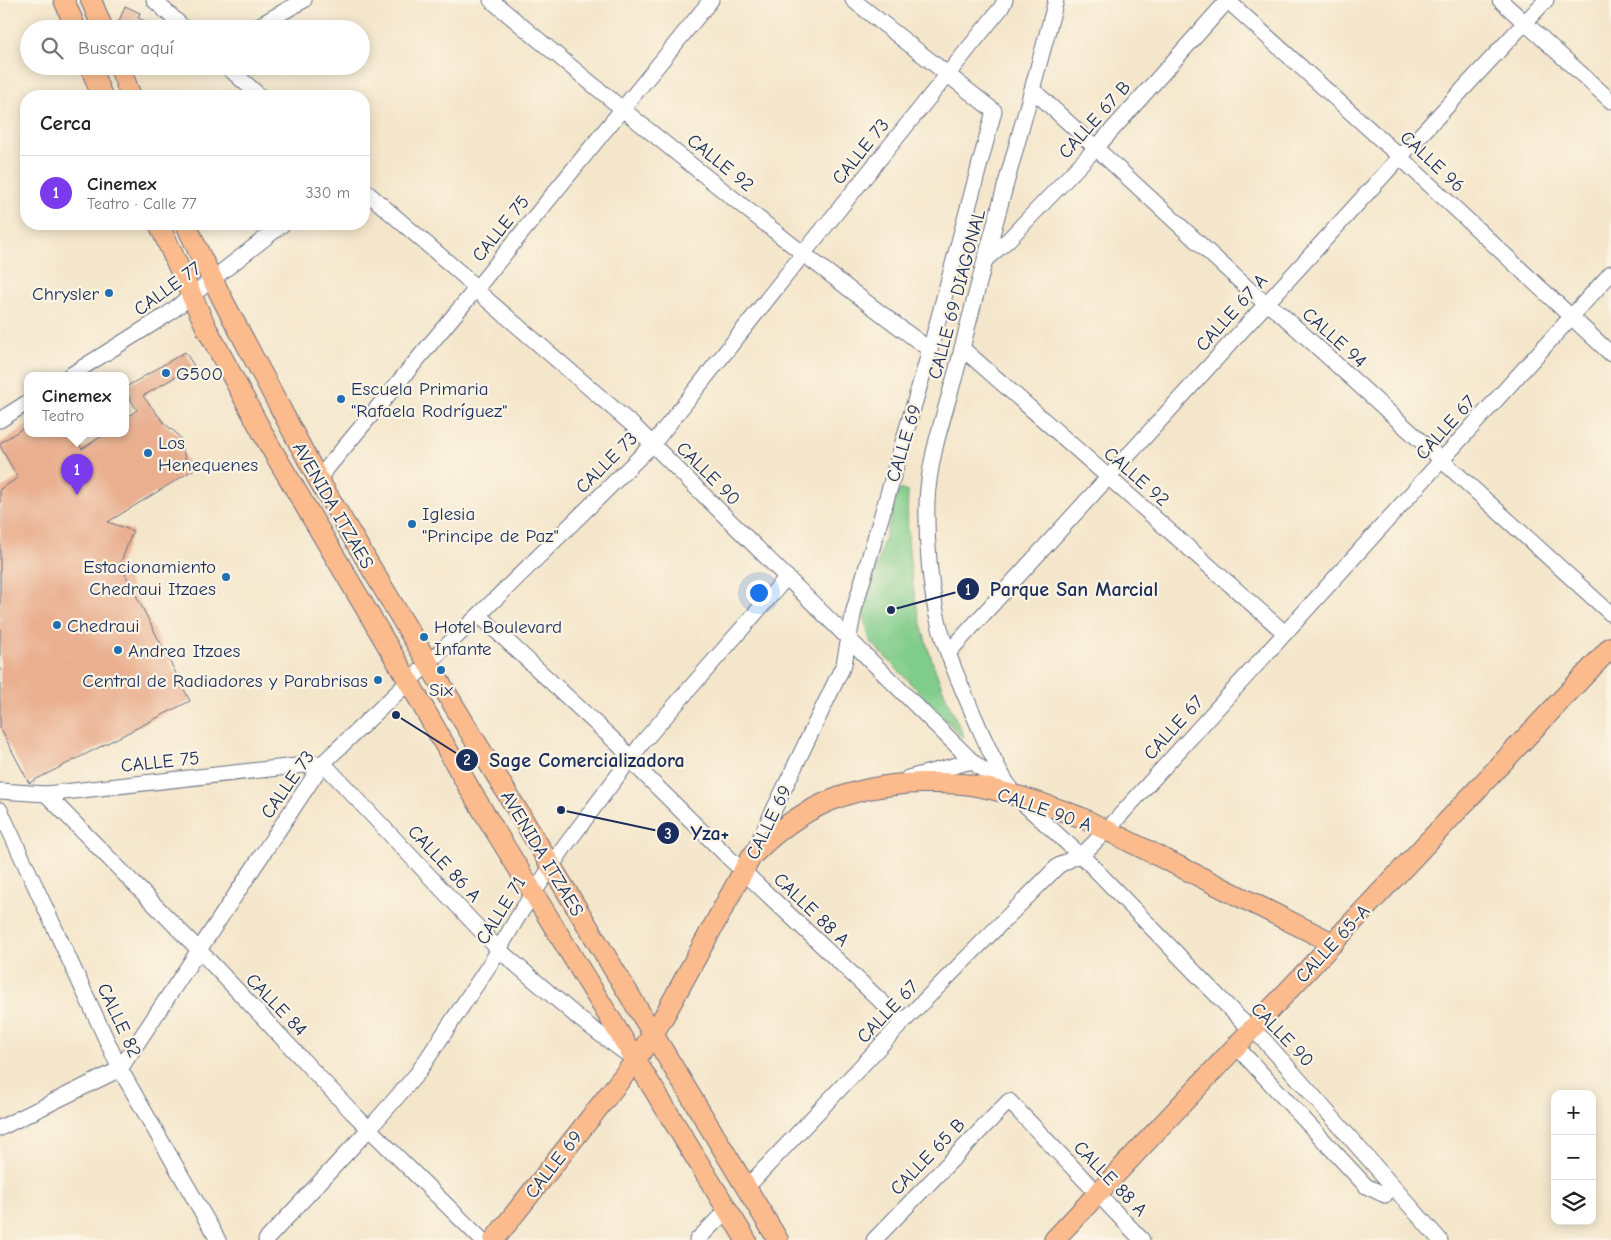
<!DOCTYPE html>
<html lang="es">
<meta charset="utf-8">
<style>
:root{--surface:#fff;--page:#f2f2f2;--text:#222;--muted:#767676;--line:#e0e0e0;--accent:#7c3aed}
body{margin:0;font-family:"Comic Neue",sans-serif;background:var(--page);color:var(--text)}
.controls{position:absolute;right:15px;bottom:15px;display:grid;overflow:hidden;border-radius:10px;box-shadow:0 2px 12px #0003}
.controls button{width:45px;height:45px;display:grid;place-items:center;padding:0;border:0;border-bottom:1px solid var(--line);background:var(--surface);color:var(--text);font:25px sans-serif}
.you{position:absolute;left:758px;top:592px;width:18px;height:18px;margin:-12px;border:4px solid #fff;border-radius:50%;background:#1a73e8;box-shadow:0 0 0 8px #1a73e833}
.badge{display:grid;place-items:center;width:32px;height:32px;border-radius:50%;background:var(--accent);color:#fff;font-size:16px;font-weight:700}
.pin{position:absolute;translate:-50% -41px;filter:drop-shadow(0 1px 2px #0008)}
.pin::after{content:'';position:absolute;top:26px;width:18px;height:15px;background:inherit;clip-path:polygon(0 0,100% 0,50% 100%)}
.popup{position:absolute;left:24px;top:372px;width:105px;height:65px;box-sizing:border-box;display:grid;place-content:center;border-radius:10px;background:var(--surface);filter:drop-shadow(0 1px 4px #0005);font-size:16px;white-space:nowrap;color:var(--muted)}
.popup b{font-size:19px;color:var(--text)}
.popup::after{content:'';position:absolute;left:50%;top:100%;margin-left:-10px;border:10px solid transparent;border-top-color:var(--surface)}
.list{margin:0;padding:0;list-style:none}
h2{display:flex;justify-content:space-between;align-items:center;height:65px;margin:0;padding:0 20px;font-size:21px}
h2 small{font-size:16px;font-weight:400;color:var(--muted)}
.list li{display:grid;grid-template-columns:32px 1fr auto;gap:15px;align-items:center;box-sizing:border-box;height:75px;padding:0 20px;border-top:1px solid var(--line)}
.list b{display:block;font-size:19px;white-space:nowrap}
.list p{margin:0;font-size:16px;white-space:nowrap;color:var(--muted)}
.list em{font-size:16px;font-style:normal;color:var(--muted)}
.icon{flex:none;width:28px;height:28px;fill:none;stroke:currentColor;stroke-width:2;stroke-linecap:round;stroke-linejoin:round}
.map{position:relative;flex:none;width:1611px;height:1240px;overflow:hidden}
.search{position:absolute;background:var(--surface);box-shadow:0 2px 12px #0003;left:20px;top:20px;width:350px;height:55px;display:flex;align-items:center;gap:12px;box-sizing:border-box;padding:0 18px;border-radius:28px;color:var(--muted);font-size:19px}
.panel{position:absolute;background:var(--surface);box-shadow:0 2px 12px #0003;left:20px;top:90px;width:350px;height:140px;border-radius:20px}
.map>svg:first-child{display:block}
</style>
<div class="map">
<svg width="1611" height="1240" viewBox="0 0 1611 1240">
<rect width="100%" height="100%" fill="#fcf5e5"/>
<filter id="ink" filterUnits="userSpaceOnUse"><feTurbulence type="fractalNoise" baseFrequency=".02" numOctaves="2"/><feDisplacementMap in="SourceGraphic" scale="10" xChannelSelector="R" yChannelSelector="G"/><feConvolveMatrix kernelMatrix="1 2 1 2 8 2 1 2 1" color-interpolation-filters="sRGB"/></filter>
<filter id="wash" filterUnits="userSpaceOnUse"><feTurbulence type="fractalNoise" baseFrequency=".0096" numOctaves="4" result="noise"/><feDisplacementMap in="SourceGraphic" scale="20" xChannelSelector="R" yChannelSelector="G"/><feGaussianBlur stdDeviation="1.12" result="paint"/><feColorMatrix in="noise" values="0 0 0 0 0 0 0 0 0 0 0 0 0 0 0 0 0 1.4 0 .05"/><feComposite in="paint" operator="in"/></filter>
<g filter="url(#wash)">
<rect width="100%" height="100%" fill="#f4e6cb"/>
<path fill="#80cc8a" stroke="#4e7e74" d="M899,489L908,492C904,583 924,655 964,736L962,737L870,641L863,613Z"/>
<g id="blocks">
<g fill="#e9af8f">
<path d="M125,6L140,13L138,18L163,29H136L119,21Z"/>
<path d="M185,352L194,366L143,396L165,424L176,433L180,438L185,458L193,470L108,522L133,531L120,564L190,701L29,783L0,728V489L18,478L0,446V443L28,425V434H74L82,449L105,434H126V418L137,410L126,392V387Z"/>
</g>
</g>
</g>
<g filter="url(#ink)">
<use href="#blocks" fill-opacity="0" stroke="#676f84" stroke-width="1"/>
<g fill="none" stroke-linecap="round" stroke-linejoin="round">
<g stroke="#676f84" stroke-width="17">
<g id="minor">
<path d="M154,0L185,29"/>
<path d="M491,0C634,120 780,239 930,350"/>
<path d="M1227,0L1400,157L1611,354"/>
<path d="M1500,0L1611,101"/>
<path d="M253,29L304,0"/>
<path d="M226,66L260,96"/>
<path d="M1033,90L1254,294L1282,315L1611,614"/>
<path d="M364,190L465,277L484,297L635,427L972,761L1015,796L1089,863L1239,1018L1264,1040L1440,1240"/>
<path d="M985,260L1009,239L1096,148L1228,0"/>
<path d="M962,348L1285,633"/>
<path d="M69,376L168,314L283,224"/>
<path d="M0,420L28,402"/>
<path d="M318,479L476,289L711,0"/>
<path d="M479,615L619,745L641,771L729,858L903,1022"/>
<path d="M948,653L1400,157L1546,0"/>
<path d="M323,763L499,950L581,1020L631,1057"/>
<path d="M908,778L972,761"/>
<path d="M1009,786C994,764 985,740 974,716C962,688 948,658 940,628C930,591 926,540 927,502C929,453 948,405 960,357C989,238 1025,120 1056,0"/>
<path d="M0,791L46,794L323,763"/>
<path d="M46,794L199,950L352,1112L482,1240"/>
<path d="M0,810L120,1069L218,1240"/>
<path d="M755,849L844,664L854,610L930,350L994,111L853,0"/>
<path d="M1236,1046L1366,1186L1385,1195"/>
<path d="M0,1128L120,1069L323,763L479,615L652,445L803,254L1001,8L1005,0"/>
<path d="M746,1188L903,1022L1058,866L1086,851L1106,831L1611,273"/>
<path d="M266,1240L369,1129L417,1074L492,961L519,915L565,846L643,742L787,577"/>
<path d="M697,1240L728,1209"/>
<path d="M874,1240L1009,1101L1142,1240"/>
</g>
</g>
<g stroke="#676f84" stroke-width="22">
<g id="major">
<path d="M64,0L76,29"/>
<path d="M91,0L103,29"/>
<path d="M90,66L102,96"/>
<path d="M119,66L131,96"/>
<path d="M159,224L206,327L268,443L409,682L472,793L746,1240"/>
<path d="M186,224L201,257L226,306L318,479L428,663L778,1240"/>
<path d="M494,1240L636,1060L663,1018L751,857C799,806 852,785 921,783C937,783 954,782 970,785C1007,791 1045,804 1080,817L1333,943"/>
<path d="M1054,1240L1611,647"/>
</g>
</g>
<use href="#minor" stroke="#fff" stroke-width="15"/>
<use href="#major" stroke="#fbbb8d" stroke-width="20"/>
</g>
</g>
<g fill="#1f6fb2" stroke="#fcf5e5" stroke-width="2">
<circle cx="109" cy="293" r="5"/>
<circle cx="166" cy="373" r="5"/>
<circle cx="341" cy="399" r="5"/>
<circle cx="148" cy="453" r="5"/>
<circle cx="412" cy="524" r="5"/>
<circle cx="226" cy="577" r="5"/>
<circle cx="57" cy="625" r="5"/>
<circle cx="424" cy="637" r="5"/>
<circle cx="118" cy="650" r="5"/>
<circle cx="441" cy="670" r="5"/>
<circle cx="378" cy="680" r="5"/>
</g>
<g text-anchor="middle" stroke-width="4.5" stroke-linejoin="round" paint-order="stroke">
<g font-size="19" fill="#1b2f5e" stroke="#fcf5e5">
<text transform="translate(1094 119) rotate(-48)" y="7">CALLE 67 B</text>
<text transform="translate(860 151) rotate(-51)" y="7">CALLE 73</text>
<text transform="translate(1433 161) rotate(43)" y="7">CALLE 96</text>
<text transform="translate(721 162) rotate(39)" y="7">CALLE 92</text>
<text transform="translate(500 228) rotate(-51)" y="7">CALLE 75</text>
<text transform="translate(167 288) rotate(-36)" y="7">CALLE 77</text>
<text transform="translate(956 294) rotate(-75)" y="7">CALLE 69 DIAGONAL</text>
<text transform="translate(1231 312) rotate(-48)" y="7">CALLE 67 A</text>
<text transform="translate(1335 337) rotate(42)" y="7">CALLE 94</text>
<text transform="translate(1445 427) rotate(-48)" y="7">CALLE 67</text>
<text transform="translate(903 443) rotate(-73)" y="7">CALLE 69</text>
<text transform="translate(606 462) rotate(-45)" y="7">CALLE 73</text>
<text transform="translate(709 473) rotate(45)" y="7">CALLE 90</text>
<text transform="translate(1137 476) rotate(41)" y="7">CALLE 92</text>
<text transform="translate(334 505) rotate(60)" y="7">AVENIDA ITZAES</text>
<text transform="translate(1173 727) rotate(-48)" y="7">CALLE 67</text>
<text transform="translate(160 761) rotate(-6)" y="7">CALLE 75</text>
<text transform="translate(287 784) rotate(-55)" y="7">CALLE 73</text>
<text transform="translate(1045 809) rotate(19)" y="7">CALLE 90 A</text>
<text transform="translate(768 822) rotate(-64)" y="7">CALLE 69</text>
<text transform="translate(543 853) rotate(59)" y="7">AVENIDA ITZAES</text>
<text transform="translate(445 863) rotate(47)" y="7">CALLE 86 A</text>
<text transform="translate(812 909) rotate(44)" y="7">CALLE 88 A</text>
<text transform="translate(500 910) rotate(-58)" y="7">CALLE 71</text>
<text transform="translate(1332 943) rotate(-47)" y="7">CALLE 65-A</text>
<text transform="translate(277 1004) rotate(46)" y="7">CALLE 84</text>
<text transform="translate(887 1011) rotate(-46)" y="7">CALLE 67</text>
<text transform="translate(120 1020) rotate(65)" y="7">CALLE 82</text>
<text transform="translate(1283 1034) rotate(46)" y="7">CALLE 90</text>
<text transform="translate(927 1156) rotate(-46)" y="7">CALLE 65 B</text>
<text transform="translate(553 1164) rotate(-52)" y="7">CALLE 69</text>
<text transform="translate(1111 1178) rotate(46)" y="7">CALLE 88 A</text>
</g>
<g font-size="19" fill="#1b2f5e" stroke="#fcf5e5" text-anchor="start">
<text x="99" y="300" text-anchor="end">Chrysler</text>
<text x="176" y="380">G500</text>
<text x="351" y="395">Escuela Primaria<tspan x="351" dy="22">"Rafaela Rodríguez"</tspan></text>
<text x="158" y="449">Los<tspan x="158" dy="22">Henequenes</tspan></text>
<text x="422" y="520">Iglesia<tspan x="422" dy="22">"Principe de Paz"</tspan></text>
<text x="216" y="573" text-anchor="end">Estacionamiento<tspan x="216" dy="22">Chedraui Itzaes</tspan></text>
<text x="67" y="632">Chedraui</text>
<text x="434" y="633">Hotel Boulevard<tspan x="434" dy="22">Infante</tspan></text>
<text x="128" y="657">Andrea Itzaes</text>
<text x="368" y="687" text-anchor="end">Central de Radiadores y Parabrisas</text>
<text x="441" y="696" text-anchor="middle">Six</text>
</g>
</g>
<path fill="none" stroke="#1b2f5e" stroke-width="2" d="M891 610L968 589M396 715L467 760M561 810L668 833"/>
<g fill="#1b2f5e" stroke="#fcf5e5" stroke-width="2">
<circle cx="891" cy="610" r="5"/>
<circle cx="396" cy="715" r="5"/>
<circle cx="561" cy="810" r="5"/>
<circle cx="968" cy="589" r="12"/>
<circle cx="467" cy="760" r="12"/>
<circle cx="668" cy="833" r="12"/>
</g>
<g font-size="15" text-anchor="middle" font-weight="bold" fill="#fff">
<text x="968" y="595">1</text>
<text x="467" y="765">2</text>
<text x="668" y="839">3</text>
</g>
<g font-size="20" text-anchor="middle" font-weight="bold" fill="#1b2f5e" stroke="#fcf5e5" stroke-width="4.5" stroke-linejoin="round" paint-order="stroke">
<text x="1074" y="596">Parque San Marcial</text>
<text x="587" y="767">Sage Comercializadora</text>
<text x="710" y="840">Yza+</text>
</g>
</svg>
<div class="controls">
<button>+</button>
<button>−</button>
<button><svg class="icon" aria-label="layers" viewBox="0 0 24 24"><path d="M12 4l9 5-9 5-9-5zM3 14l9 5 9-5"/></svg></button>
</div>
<div class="you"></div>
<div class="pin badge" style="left:77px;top:495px">1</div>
<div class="popup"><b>Cinemex</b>Teatro</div>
<div class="search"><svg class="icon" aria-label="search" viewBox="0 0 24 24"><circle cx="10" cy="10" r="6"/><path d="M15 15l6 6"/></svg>Buscar aquí</div>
<section class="panel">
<h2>Cerca<small></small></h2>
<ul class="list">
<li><span class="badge">1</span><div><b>Cinemex</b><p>Teatro · Calle 77</p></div><em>330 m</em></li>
</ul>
</section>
</div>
